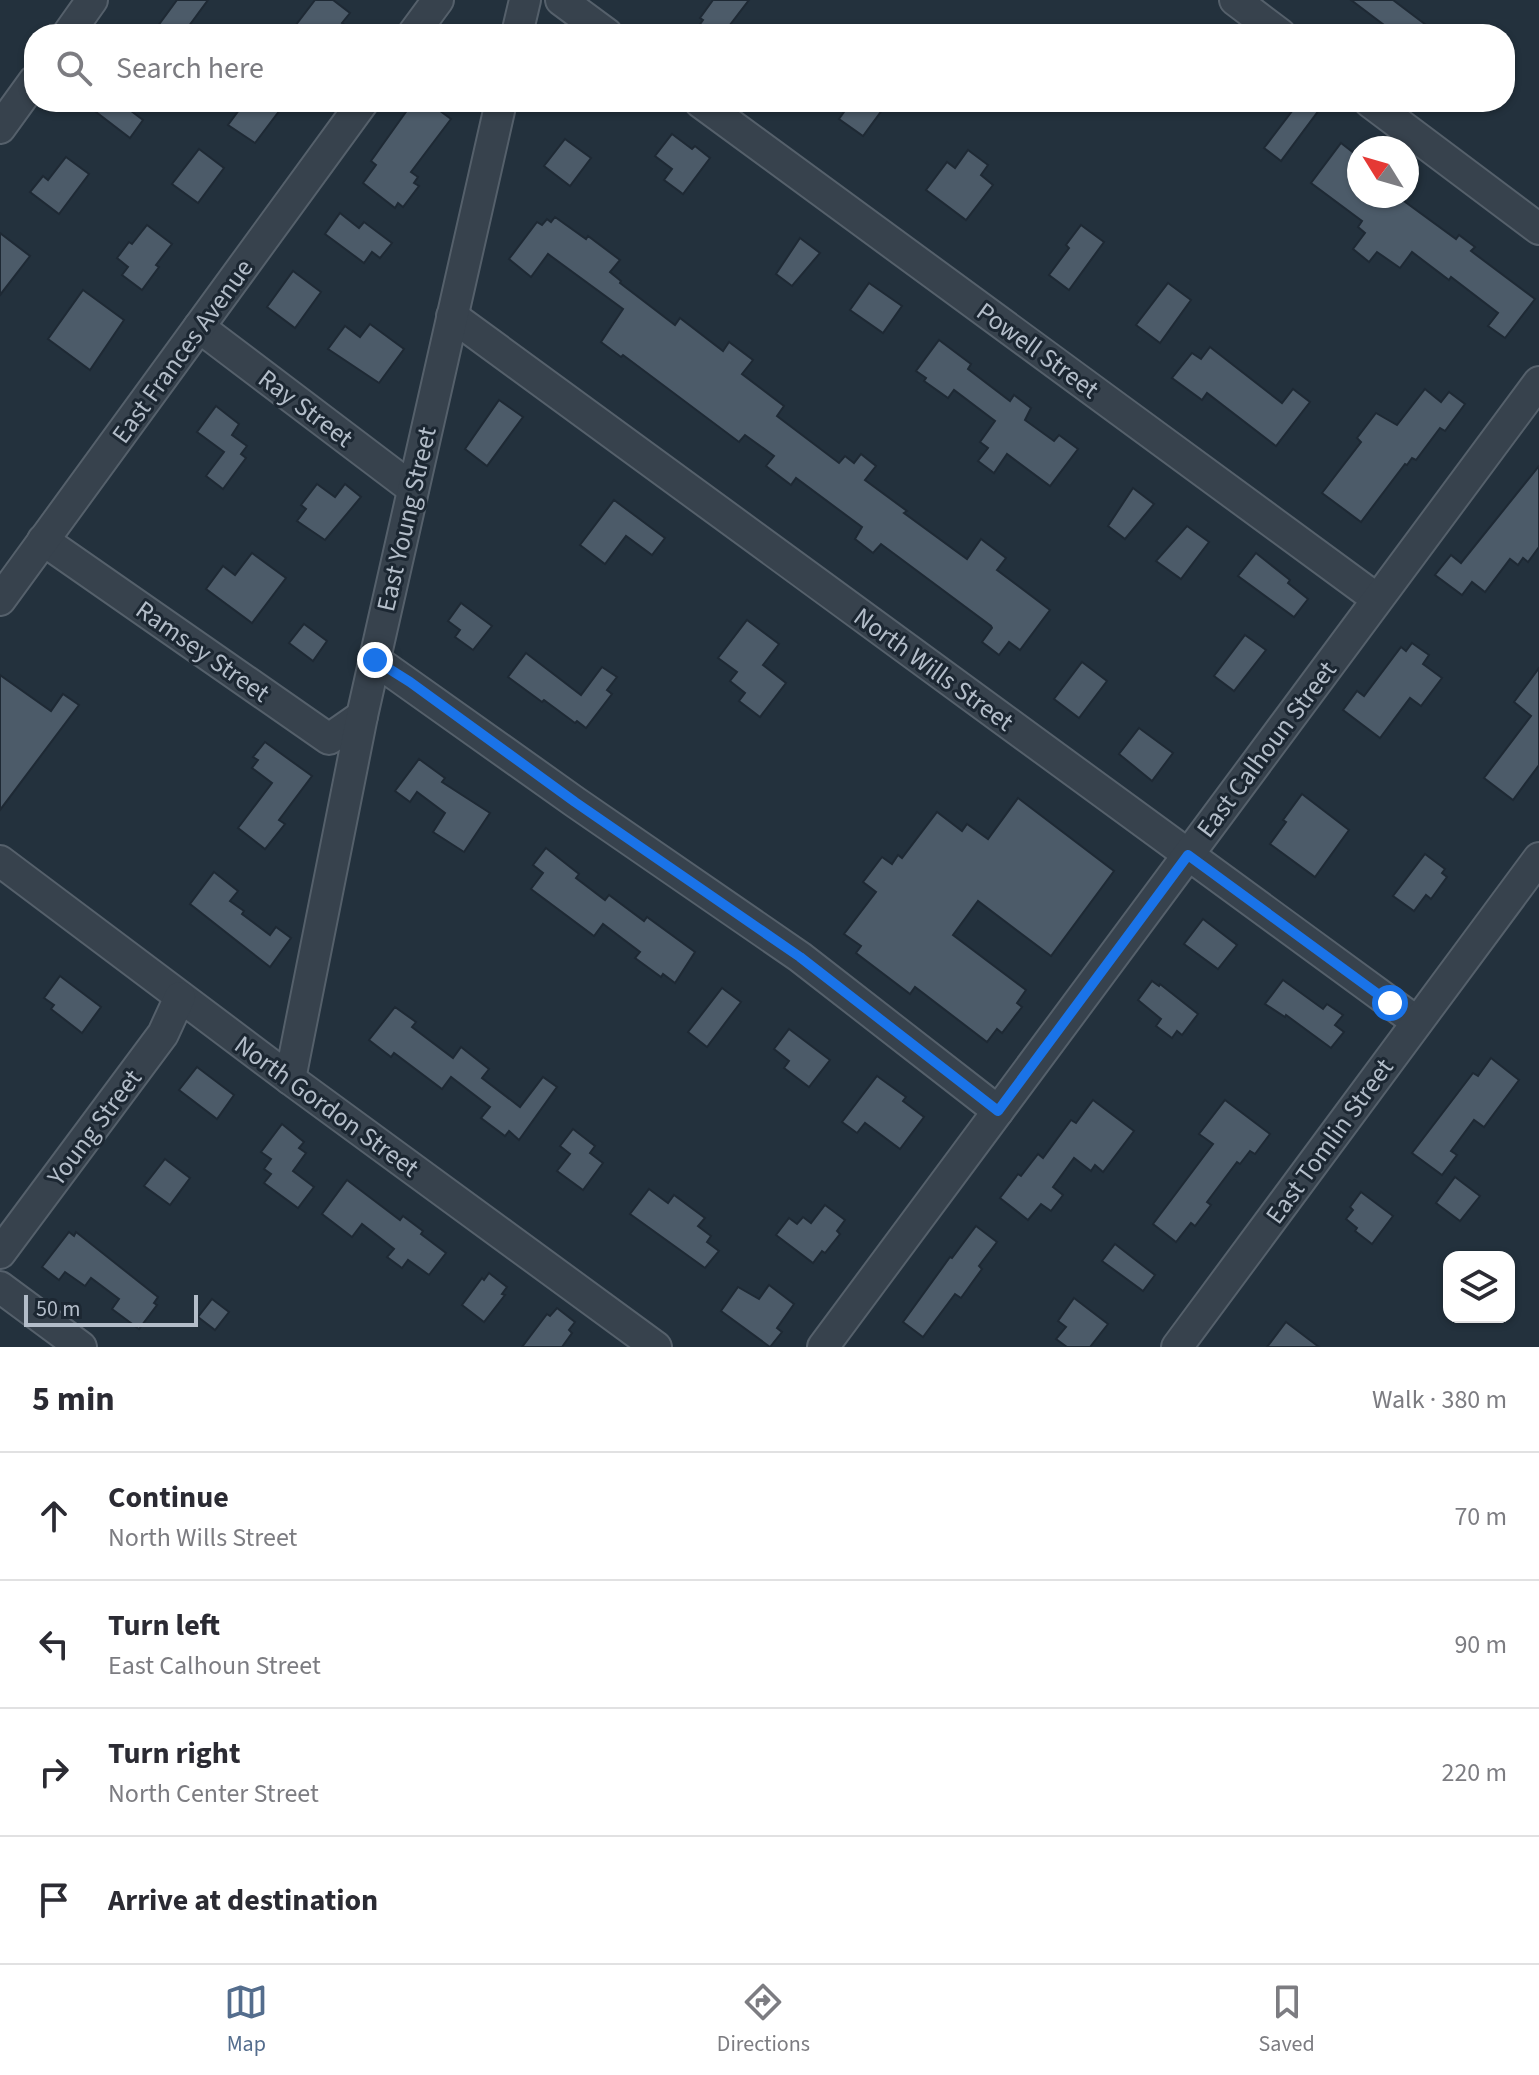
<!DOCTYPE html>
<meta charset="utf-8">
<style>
:root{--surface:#fff;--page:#f2f2f3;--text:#2b2b33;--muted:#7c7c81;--line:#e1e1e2;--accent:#546d8d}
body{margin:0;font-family:"Source Sans 3",sans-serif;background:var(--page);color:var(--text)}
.controls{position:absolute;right:24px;bottom:24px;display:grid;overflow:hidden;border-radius:16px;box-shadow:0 2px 6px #0004}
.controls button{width:72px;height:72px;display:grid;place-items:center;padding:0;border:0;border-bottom:2px solid var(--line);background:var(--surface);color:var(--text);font:40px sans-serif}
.compass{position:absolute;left:1347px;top:136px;width:72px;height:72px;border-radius:50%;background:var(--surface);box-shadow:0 2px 6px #0004;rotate:307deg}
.scale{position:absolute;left:24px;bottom:20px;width:174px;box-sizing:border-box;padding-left:8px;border:4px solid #b3bdc9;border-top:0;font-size:22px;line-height:28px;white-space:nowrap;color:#b3bdc9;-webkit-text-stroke:6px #1c2732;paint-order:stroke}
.stop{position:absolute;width:24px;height:24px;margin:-18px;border:6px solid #1a73e8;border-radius:50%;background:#fff}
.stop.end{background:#1a73e8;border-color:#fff;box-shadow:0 2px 8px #0008}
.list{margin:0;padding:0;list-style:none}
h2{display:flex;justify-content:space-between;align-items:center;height:104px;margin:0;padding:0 32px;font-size:34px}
h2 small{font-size:26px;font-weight:400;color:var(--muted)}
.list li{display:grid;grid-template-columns:52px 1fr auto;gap:24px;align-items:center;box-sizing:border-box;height:128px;padding:0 32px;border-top:2px solid var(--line)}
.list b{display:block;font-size:30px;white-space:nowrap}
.list p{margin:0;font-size:26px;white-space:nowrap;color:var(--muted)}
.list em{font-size:26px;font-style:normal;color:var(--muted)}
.icon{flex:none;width:44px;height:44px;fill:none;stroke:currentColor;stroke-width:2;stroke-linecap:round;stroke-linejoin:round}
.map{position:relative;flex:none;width:1539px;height:1347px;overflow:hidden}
.search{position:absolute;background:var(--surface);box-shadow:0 2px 6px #0004;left:24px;right:24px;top:24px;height:88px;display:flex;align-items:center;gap:20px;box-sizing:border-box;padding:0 28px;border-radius:32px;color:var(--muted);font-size:30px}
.sheet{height:616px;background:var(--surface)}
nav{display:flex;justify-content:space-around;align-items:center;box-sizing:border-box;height:112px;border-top:2px solid var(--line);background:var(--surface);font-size:22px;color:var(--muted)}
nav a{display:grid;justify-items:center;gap:4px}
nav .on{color:var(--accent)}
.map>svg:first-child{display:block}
</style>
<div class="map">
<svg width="1539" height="1347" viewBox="0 0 1539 1347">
<rect width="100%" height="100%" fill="#23313d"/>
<g fill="#4c5b69" stroke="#1e2934" stroke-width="2">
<path d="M177,0H208L183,34H152Z"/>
<path d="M315,0H333L350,13L342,23L357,34H289Z"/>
<path d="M713,0H749L723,34H708L698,27L703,20L700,18Z"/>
<path d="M1351,0H1393L1438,34H1396Z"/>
<path d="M83,102H136L130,110L143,120L130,138Z"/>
<path d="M245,102H286L255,143L228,125Z"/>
<path d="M413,102H428L451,119L411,172L418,177L414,183L419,186L403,207L398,203L395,208L363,183L376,165L371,161Z"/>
<path d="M851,102H888L863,136L839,119Z"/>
<path d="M1299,102H1325L1281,161L1264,148Z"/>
<path d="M672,134L692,149L695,146L710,158L683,194L664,180L672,169L655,156Z"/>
<path d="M565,139L591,158L570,186L544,166Z"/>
<path d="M1341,143L1359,157V196H1397L1456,239L1459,235L1475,247L1471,251L1535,299L1505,338L1488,326L1498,313L1451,277L1449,280L1412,252L1400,268L1377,252L1369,262L1353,249L1365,233L1358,227L1362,221L1311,183Z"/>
<path d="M199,149L224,168L198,203L172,184Z"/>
<path d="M968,150L988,165L981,175L993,185L966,220L926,190L947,162L955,168Z"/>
<path d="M66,157L89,174L59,214L30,192L43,176L48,180Z"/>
<path d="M340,213L359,228L364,222L392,243L380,258L372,252L364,263L325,234Z"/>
<path d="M555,217L586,239L588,236L620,260L610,272L621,281L620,283L675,325L680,318L723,351L729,342L753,360L742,374L784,406L777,416L839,463L845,456L854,463L861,454L876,466L865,480L907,511L904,513L967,559L981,539L1006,558L997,570L1050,610L1020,650L1009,642L999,655L982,642L992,628L991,626L881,544L873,553L855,539L862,527L796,478L791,485L766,466L774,456L745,435L739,442L623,355L621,357L601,342L623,309L548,254L531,277L509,259L537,222L542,225L547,219L551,222Z"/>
<path d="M147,225L172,244L156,265L159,267L142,290L122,275L128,267L117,258L129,242L132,244Z"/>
<path d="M1081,225L1104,242L1069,290L1049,275L1069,248L1066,245Z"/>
<path d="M0,233L30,256L0,295Z"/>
<path d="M800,238L820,253L792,286L776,274Z"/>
<path d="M293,271L321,292L295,328L267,307Z"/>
<path d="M869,283L902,306L883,333L850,310Z"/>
<path d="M1168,283L1191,300L1160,343L1136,325Z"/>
<path d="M83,290L124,320L90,370L48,339Z"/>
<path d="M370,324L404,349L379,383L328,349L345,326L360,337Z"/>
<path d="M939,340L971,364L968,369L1010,401L1014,395L1031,408L1025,420L1054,441L1059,435L1078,449L1050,486L1007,454L994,473L978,461L988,448L980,442L995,421L954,390L948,398L924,381L926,378L916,371Z"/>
<path d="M1210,347L1282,403L1293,389L1310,402L1276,446L1207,393L1202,400L1172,378L1192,353L1201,359Z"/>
<path d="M1425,389L1441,402L1449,392L1465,404L1445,431L1440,428L1416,460L1412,458L1407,465L1405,464L1361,522L1322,493L1361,442L1357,438L1376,413L1397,425Z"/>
<path d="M499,400L523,417L487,466L465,449Z"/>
<path d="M216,406L239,424L232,435L247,446L241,454L246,458L223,489L206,476L224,452L197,432Z"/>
<path d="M1539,466V547L1528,562L1523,558L1518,565L1510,559L1485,592L1472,582L1462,595L1435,575L1451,555L1461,563Z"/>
<path d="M317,484L335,497L345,484L361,497L325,540L297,521L306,509L301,505Z"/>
<path d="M1133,488L1154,504L1125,539L1108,526Z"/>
<path d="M614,500L665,538L652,555L626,536L605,564L580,545Z"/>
<path d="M1187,526L1209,542L1181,579L1156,561Z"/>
<path d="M252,553L286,578L252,623L206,589L223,566L235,575Z"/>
<path d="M1256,553L1290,580L1288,583L1308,599L1294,617L1238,576Z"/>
<path d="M461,603L492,626L473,650L455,637L460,630L448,621Z"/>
<path d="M747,620L779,644L763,665L786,683L760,717L739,701L745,693L730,681L737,672L718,658Z"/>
<path d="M304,624L327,641L313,661L289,643Z"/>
<path d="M1245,635L1266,650L1234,691L1214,676Z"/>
<path d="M1412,643L1429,655L1423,664L1442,678L1421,706L1410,698L1380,738L1343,710L1357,691L1364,696L1401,647L1406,651Z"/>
<path d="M526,653L581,695L602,667L617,677L607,690L612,694L586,728L577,721L575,723L544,700L542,702L508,677Z"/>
<path d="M1082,662L1107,681L1079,718L1054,699Z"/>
<path d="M1539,668V765L1513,800L1484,778L1531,716L1514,702Z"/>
<path d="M0,675L51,711L63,694L79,705L0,810Z"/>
<path d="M1139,728L1173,753L1152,781L1119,754Z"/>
<path d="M265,742L312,776L279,820L285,824L265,849L238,828L272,783L252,768L258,760L253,757Z"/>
<path d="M419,759L445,778L442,782L490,813L464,852L433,832L445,813L417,792L410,802L395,791Z"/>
<path d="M1302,794L1349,830L1315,877L1270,844L1286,822L1283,820Z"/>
<path d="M1018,798L1114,871L1051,956L978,901L953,935L1026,990L1017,1003L1022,1007L1002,1033L997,1029L987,1042L915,987L910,994L856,953L861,946L844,934L876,892L863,882L882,857L892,864L898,855L902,858L937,812L962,831L967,824L988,839Z"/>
<path d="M546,848L579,874L576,878L605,900L609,895L644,921L647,917L695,952L675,983L663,974L661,977L635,958L640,952L603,924L594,936L531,889L543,873L533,865Z"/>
<path d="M1425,854L1445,869L1442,873L1447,877L1431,899L1426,895L1414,911L1393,896Z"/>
<path d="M214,872L238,891L230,901L244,911L242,914L270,935L276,927L291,938L270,967L190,904Z"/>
<path d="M1203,919L1237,945L1218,969L1184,944Z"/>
<path d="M60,976L101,1007L82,1033L51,1009L54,1005L44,998Z"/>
<path d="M1283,980L1323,1009L1327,1004L1343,1015L1335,1025L1344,1032L1331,1048L1286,1015L1285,1017L1265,1004Z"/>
<path d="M1152,981L1159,986L1160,984L1198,1014L1182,1035L1177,1031L1172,1038L1156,1026L1161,1019L1138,1000Z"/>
<path d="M722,988L741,1002L707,1047L688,1032Z"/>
<path d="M395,1007L416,1022L412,1027L453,1058L461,1047L489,1069L482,1078L520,1107L543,1077L557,1087L519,1140L509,1131L505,1136L481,1118L490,1107L451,1077L442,1089L394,1053L391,1057L369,1040Z"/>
<path d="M789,1029L830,1060L809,1087L784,1068L789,1061L774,1049Z"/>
<path d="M1491,1058L1519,1080L1484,1127L1474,1120L1451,1151L1457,1155L1442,1175L1412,1153L1473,1073L1478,1076Z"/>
<path d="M197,1067L234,1095L217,1119L179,1090Z"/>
<path d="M877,1076L906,1097L903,1101L924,1117L900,1149L865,1123L857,1133L842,1122Z"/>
<path d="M1093,1100L1134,1131L1103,1172L1095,1165L1091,1171L1074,1158L1053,1187L1063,1195L1051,1211L1041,1204L1028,1220L1000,1198L1018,1174L1021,1176L1038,1154L1043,1158L1071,1120L1076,1123Z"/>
<path d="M1225,1100L1270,1134L1255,1154L1250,1151L1240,1164L1237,1162L1207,1202L1211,1205L1195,1226L1191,1223L1176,1242L1153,1224L1213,1144L1199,1134Z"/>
<path d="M282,1124L304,1142L299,1148L306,1153L293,1171L314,1187L298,1208L264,1183L271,1174L264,1169L271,1159L261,1152Z"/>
<path d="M573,1129L595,1146L590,1153L603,1163L583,1190L557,1171L570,1154L560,1146Z"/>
<path d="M165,1159L190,1178L170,1205L144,1186Z"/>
<path d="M1455,1177L1480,1196L1460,1221L1436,1203Z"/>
<path d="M347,1180L400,1220L403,1216L423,1231L421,1234L446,1253L429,1275L408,1260L402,1268L387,1257L394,1249L362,1224L352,1237L322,1214Z"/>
<path d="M649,1189L668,1203L674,1195L705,1218L698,1226L711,1236L707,1242L719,1251L705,1268L630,1214Z"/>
<path d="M1361,1192L1393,1216L1372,1244L1355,1231L1357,1228L1346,1219L1353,1210L1350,1207Z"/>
<path d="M825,1205L845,1220L837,1231L840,1234L825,1253L822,1251L813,1263L776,1235L789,1218L797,1224L803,1217L811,1223Z"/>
<path d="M976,1226L997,1242L979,1266L982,1269L961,1298L955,1294L923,1337L903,1322L950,1257L952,1258Z"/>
<path d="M69,1232L74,1236L76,1232L158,1297L154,1303L157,1305L139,1329L112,1309L119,1299L91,1278L85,1286L65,1272L59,1280L42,1267Z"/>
<path d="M1115,1244L1155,1275L1143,1291L1102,1261Z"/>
<path d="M489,1273L507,1287L502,1294L505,1295L484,1322L462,1305L482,1278L484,1280Z"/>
<path d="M769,1285L794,1304L777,1328L782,1332L770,1347L721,1311L738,1287L759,1299Z"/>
<path d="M1074,1298L1108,1324L1090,1347H1067L1056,1339L1066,1327L1058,1321Z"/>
<path d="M212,1299L229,1312L215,1330L198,1317Z"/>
<path d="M557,1308L575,1322L569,1330L572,1333L562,1347H522L547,1314L550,1316Z"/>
<path d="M1286,1322L1319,1347H1267Z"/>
</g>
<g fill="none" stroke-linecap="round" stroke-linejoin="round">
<g stroke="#55606b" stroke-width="34">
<g id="minor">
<path d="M561,0L607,34"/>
<path d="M1235,0L1280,34"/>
<path d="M68,34L92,0"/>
<path d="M413,34L438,0"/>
<path d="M517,34L525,0"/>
<path d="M700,102L1377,599"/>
<path d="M1370,102L1539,229"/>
<path d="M0,128L34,81"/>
<path d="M452,316L1417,1022"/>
<path d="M199,327L413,489"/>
<path d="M43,540L329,739L362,716"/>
<path d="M0,600L363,102"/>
<path d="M375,660L575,802L800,957L998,1111"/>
<path d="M0,861L290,1079L656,1347"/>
<path d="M290,1079L362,716L501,102"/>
<path d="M0,1253L163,1034L180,997"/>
<path d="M0,1287L81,1347"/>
<path d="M823,1347L1539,382"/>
<path d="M1177,1347L1539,858"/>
</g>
</g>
<use href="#minor" stroke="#37424d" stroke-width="30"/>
</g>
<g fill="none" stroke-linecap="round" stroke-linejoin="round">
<path stroke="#1a73e8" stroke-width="10" d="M375,660L410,682L575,802L800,957L998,1111L1188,855L1390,1003"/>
</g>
<g text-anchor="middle" stroke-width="6" stroke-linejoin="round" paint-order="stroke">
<g font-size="26" fill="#b3bdc9" stroke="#1c2732">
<text transform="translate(1038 350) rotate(36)" y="9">Powell Street</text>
<text transform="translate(182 351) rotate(-54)" y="9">East Frances Avenue</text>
<text transform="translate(306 408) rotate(37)" y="9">Ray Street</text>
<text transform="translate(406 519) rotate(-77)" y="9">East Young Street</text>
<text transform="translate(203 651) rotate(35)" y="9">Ramsey Street</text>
<text transform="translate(934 669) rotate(36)" y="9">North Wills Street</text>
<text transform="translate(1266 749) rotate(-53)" y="9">East Calhoun Street</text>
<text transform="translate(327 1106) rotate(36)" y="9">North Gordon Street</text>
<text transform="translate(94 1127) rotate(-53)" y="9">Young Street</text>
<text transform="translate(1329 1141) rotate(-54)" y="9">East Tomlin Street</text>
</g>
</g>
</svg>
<div class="controls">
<button><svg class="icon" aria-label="layers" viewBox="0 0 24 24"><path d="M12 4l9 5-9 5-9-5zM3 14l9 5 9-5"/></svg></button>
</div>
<svg class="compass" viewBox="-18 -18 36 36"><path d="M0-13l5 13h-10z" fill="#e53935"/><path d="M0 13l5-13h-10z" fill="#7c7c81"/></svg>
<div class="scale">50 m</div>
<div class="stop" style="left:1390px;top:1003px"></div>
<div class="stop end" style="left:375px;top:660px"></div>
<div class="search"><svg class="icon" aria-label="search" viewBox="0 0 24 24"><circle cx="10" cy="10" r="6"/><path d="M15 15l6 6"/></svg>Search here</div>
</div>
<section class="sheet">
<h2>5 min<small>Walk · 380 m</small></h2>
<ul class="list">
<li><svg class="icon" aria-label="ahead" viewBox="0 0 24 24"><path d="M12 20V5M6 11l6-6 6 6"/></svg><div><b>Continue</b><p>North Wills Street</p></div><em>70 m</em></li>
<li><svg class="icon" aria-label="left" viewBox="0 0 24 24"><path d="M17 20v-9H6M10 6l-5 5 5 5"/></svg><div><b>Turn left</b><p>East Calhoun Street</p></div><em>90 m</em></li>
<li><svg class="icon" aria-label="right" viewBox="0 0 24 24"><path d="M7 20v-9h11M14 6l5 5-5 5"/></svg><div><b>Turn right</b><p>North Center Street</p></div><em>220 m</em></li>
<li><svg class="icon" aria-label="arrive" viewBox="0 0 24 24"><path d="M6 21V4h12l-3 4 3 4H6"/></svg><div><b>Arrive at destination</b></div></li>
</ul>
</section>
<nav>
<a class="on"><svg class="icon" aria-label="map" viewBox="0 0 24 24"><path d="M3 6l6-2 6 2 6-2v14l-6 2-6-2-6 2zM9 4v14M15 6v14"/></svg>Map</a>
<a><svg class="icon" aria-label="directions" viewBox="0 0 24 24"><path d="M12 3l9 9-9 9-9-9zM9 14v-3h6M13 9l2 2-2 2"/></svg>Directions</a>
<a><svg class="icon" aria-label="saved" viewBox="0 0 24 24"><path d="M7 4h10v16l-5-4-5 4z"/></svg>Saved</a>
</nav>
